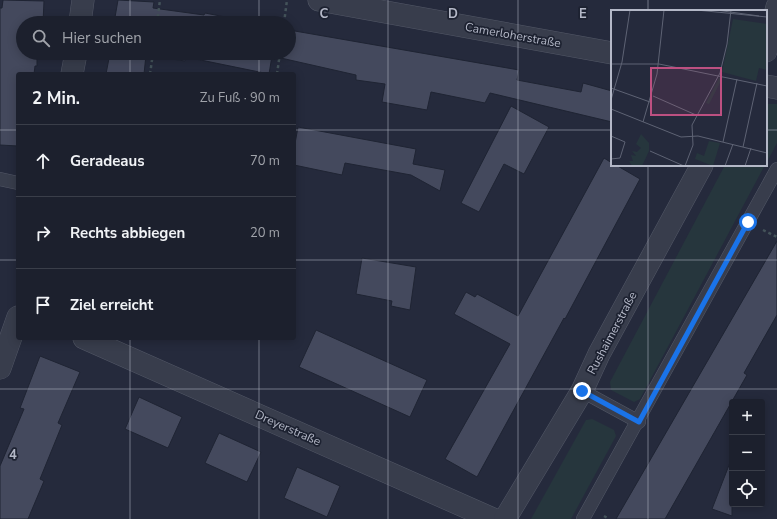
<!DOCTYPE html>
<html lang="de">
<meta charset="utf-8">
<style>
:root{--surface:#1c202d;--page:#292d39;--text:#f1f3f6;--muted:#a0a3aa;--line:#3a3e49}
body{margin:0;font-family:"Nunito Sans",sans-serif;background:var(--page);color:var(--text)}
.controls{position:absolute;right:12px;bottom:12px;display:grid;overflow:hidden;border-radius:4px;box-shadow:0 2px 10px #0003}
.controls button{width:36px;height:36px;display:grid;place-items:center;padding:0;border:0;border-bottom:1px solid var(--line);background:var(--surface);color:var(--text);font:20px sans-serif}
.stop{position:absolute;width:12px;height:12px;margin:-9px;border:3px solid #1a73e8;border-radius:50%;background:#fff}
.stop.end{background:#1a73e8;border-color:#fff;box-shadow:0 1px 4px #0008}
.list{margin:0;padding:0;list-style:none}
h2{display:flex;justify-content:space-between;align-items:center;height:52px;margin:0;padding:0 16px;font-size:17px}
h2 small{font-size:13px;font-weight:400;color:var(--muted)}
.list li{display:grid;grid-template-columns:26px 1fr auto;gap:12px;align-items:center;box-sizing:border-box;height:72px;padding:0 16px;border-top:1px solid var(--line)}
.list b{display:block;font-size:15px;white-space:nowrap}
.list em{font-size:13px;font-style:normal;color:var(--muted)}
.icon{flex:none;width:22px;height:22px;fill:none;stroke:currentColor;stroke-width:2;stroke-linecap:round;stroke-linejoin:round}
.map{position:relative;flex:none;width:777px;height:519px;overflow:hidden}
.search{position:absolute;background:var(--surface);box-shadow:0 2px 10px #0003;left:16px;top:16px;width:280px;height:44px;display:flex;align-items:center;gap:10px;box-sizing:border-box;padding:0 14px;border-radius:22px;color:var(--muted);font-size:15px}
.panel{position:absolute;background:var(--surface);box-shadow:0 2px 10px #0003;left:16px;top:72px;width:280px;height:268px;border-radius:4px}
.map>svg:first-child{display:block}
</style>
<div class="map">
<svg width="777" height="519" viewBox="0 0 777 519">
<rect width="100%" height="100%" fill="#252a3c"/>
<g fill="#26363d">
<path d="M766,104H777V143L766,164Z"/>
<path d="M725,165H765L640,399L634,402L611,390L610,382Z"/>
<path d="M592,419L614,430L616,436L571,519H531L586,420Z"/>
</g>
<g fill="#44495d" stroke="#1f2433">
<path d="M3,0L44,1L43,23H23V53H37V66H35L34,74H18V146L0,145V8H2Z"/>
<path d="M118,0L154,2L153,8L204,15L205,13L256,23H114Z"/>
<path d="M289,30L519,70L517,80L581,92L583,83L612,91V122L490,93L485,103L431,92L427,110L382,102L385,84L356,80V75L272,56L269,74L186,57L185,61L146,55L144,74H106L110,53H289Z"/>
<path d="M511,106L549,127L524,174L504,164L479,212L461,203Z"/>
<path d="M298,127L416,149L413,164L445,170L440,191L411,175L345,163L342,175L294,165V149Z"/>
<path d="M604,158L612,163V165H616L640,179L565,319L564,318L477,477L445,459L510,344L454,314L466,292L475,297L477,294L518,316Z"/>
<path d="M777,241V315L744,373L747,375L665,519H616Z"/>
<path d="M362,258L416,267L410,310L391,306L392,301L356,294Z"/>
<path d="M316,330L427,380L410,417L299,367Z"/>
<path d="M40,356L80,372L58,423L62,425L40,479L44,481L28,519H0V466L24,409L20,408Z"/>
<path d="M139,397L182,417L168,448L125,429Z"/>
<path d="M219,433L261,452L247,482L205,463Z"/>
<path d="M731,460H732V516L712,509Z"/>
<path d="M297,467L340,486L327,517L284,498Z"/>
</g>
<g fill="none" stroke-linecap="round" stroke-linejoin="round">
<g stroke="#535867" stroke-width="14">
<g id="service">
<path d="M0,179L18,183"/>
<path d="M582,391L639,422"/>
<path d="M583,519L777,169"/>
</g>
</g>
<g stroke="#535867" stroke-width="23">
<g id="minor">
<path d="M319,0L612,53"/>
<path d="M80,23L83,0"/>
<path d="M766,51L777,7"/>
<path d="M72,74L76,53"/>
<path d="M766,86L777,88"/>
<path d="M84,338L493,519"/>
<path d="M0,368L18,317"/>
<path d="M505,519L582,391L599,354L702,165"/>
</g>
</g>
<g stroke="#44535a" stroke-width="2.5" stroke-dasharray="3 3" stroke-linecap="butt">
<path d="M157,23L160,0"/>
<path d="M284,23L287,0"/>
<path d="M150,74L153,53"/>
<path d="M277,74L280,53"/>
<path d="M763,230L777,237"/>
<path d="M604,516L609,519"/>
</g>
<use href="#service" stroke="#383d4c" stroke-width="13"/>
<use href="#minor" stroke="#383d4c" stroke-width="22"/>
</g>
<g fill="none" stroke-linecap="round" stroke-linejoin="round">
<path stroke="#1a73e8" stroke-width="5" d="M582,391L639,422L748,222"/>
</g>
<path fill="none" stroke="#b4b8c7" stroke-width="1" stroke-opacity="0.55" d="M130,0V23M259,0V23M388,0V519M518,0V519M648,0V11M130,53V74M259,53V74M0,130H18M294,130H612M766,130H777M648,165V519M0,260H18M294,260H777M130,338V519M259,338V519M0,389H777"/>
<g text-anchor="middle" stroke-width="3.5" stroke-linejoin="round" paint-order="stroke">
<g font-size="12" fill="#b4b8c7" stroke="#1d2231">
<text transform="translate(513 35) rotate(10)" y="4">Camerloherstraße</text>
<text transform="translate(612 333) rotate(-62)" y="4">Rushaimerstraße</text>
<text transform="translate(288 428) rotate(24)" y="4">Dreyerstraße</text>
</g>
</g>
<g transform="translate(611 10)">
<rect width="156" height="156" fill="#252a3c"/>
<path d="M122,9L156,14V60L148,58L145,71L111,62ZM112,67L98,94L95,93L108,68ZM30,124L38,133V141L31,156H21L18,151H22L20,145L25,146L21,141L26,142L30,138L25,134ZM98,131L109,133L102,156L84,149L86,143L93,146Z" fill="#26363d"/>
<path fill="none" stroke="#5e6374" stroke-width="1" d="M85,0L156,7M105,0L148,6M0,54H48L156,76M0,78L39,92M42,86L85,105M0,90L11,52L19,0M0,99L70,127L87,126L156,143M32,112L46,64L53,0M0,126L14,132L9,148L0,149M112,132L126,69M132,137L146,73M39,141L73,156M74,156L82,135L81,115L109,63L116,34L120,0M114,156L122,134M134,156L140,138"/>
<path fill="#bd5081" fill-opacity="0.15" stroke="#bd5081" stroke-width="2" d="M40,58H110V105H40Z"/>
<rect width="156" height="156" fill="none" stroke="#b4b8c7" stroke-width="2"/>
</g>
<g font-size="13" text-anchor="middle" font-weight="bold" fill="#b4b8c7" stroke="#1d2231" stroke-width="3.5" stroke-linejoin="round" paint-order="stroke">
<text x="324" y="18">C</text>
<text x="453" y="18">D</text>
<text x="583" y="18">E</text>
<text x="13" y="459">4</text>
</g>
</svg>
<div class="controls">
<button>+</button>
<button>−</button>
<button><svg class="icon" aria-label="locate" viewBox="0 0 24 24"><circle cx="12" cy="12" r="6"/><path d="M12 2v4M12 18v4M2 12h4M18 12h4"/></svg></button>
</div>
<div class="stop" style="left:748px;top:222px"></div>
<div class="stop end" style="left:582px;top:391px"></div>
<div class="search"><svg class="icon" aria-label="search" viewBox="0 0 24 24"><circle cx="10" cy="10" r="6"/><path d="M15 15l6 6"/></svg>Hier suchen</div>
<section class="panel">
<h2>2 Min.<small>Zu Fuß · 90 m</small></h2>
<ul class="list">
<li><svg class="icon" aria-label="ahead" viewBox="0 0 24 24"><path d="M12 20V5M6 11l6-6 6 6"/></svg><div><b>Geradeaus</b></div><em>70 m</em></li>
<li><svg class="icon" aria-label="right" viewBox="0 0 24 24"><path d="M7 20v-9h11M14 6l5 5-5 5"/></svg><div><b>Rechts abbiegen</b></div><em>20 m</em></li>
<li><svg class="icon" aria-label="arrive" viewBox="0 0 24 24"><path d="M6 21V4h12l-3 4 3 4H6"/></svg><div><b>Ziel erreicht</b></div></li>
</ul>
</section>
</div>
